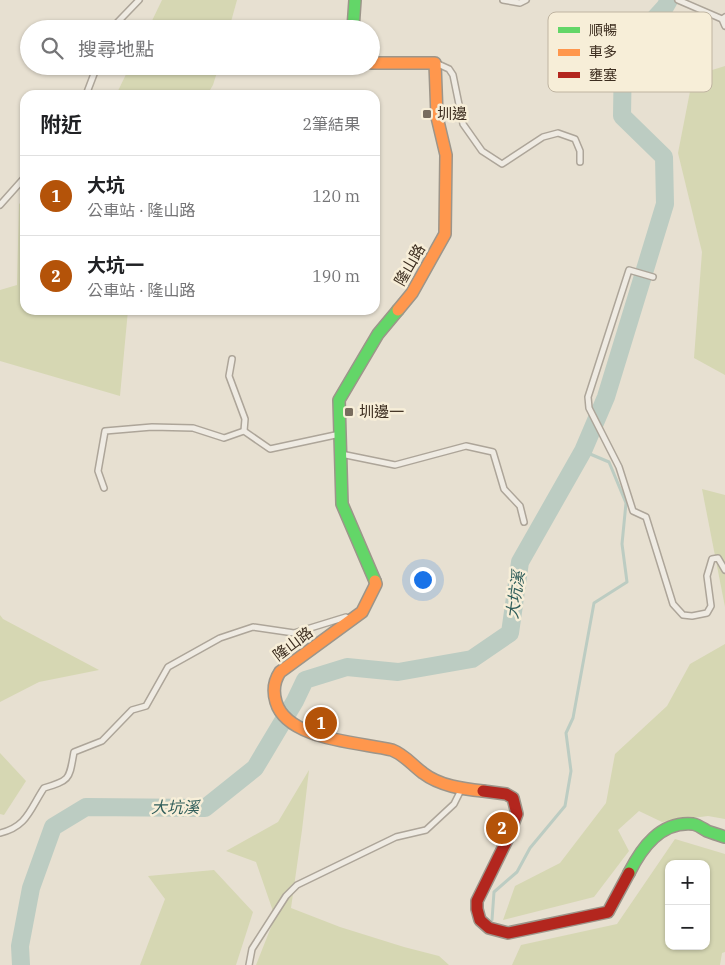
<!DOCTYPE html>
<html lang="zh-TW">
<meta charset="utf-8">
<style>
:root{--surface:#fff;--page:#f6f6f6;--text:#202124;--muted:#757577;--line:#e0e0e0;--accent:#b45309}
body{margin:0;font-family:"IBM Plex Serif","Noto Sans TC",serif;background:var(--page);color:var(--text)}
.controls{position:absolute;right:15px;bottom:15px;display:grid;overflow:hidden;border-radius:10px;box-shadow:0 1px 4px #0004}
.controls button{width:45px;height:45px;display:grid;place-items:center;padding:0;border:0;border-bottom:1px solid var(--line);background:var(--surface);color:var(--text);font:25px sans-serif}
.you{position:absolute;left:422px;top:579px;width:18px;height:18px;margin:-12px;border:4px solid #fff;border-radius:50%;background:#1a73e8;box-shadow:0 0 0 8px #1a73e833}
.badge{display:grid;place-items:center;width:32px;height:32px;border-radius:50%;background:var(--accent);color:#fff;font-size:16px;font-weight:700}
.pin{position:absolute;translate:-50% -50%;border:2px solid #fff;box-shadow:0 1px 5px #0006}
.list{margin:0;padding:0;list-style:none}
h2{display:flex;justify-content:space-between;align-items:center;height:65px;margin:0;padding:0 20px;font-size:21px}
h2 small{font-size:16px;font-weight:400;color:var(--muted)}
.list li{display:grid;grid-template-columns:32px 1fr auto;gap:15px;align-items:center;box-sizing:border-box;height:80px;padding:0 20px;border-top:1px solid var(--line)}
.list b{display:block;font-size:19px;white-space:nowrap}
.list p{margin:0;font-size:16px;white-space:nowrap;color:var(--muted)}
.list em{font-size:16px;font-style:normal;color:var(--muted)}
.icon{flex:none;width:28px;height:28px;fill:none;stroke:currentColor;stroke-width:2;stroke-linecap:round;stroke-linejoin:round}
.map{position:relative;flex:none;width:725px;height:965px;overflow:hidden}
.search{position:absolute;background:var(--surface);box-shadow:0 1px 4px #0004;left:20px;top:20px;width:360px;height:55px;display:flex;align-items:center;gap:12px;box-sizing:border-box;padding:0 18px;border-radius:28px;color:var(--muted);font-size:19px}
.panel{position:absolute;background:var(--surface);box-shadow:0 1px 4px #0004;left:20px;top:90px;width:360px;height:225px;border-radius:15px}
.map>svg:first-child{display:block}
</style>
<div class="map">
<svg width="725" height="965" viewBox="0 0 725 965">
<rect width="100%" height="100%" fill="#e7e0d1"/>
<g fill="#d6d7b3" fill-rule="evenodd">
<path d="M162,0H237L229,29H148Z"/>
<path d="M130,66H219L213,85L207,95H116Z"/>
<path d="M725,66V375L694,358L702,252L678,153L693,76Z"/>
<path d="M25,199V310H128L120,396L0,361V290L17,285L19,204Z"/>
<path d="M702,489L725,495V607Z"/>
<path d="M0,615L3,619L99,670L39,682L0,702Z"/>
<path d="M725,644V819L708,816L662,822L639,811L618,830L629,851L594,897L503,920L515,886L560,863L606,803L615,754L667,706L690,664Z"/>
<path d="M0,753L26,781L4,815L0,814Z"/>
<path d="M309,770L302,830L291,908L340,927L404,947L439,956L449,965H256L275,917L256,862L226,851L278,822Z"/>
<path d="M675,839L725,854V952L722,953L720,965H512L521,945L617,924ZM669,864H706V946H669Z"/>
<path d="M214,870L253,912L236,965H140L165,899L148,876Z"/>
</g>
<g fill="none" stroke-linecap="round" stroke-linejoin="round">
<path stroke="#bcccc2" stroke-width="3" d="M492,920L494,892L517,872L530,848L565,806L571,771L566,733L573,718L594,603L627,582L622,544L626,503L609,462L583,451"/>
<path stroke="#bcccc2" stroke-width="18" d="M21,965L20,946L31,888L53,827L86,807L205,808L255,768L295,701L305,680L347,667L398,672L472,659L510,633L520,562L583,451L606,397L665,204L664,157L622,116L623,53L665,7L669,0"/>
<g stroke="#ada599" stroke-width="8">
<g id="lane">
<path d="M503,0L520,3L526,0"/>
<path d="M678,0L722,19L725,17"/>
<path d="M722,19L725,26"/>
<path d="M111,29L139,0"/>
<path d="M438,64L449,69L453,75L463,124L482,151L502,164L543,137L558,133L575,139L580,151V162"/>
<path d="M86,95L97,66"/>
<path d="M0,205L25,177"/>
<path d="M653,277L629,270L588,397L589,408L619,467L633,511L646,517L673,604L683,615L692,616L707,613L711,606L707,576L712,559L718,558L725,570"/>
<path d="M232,359L229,376L245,419L244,431"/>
<path d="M341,454L395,465L466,446L493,452L504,489L520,506L524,522"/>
<path d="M104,488L98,471L105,431L152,427L193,428L224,438L244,431L270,449L340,434"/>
<path d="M0,833C27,827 30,809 44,788C71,780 69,779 74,752L102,741L132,710L146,706L168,667L220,638L253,627L294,633L346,617"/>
<path d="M249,965L252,949L286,896L297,885L396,837L426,830L454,804L461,790"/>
</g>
</g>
<g stroke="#9c958a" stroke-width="14">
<g id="fast">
<path d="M353,29L355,0"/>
<path d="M375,581L342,504L339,400L378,334L398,310"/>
<path d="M629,873C642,847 661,821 693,824C698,825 702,828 707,831C712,833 719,835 725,837"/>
</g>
</g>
<g stroke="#9c958a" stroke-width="14">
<g id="slow">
<path d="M371,63H435L437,117L446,155L445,234L412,293L398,310"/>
<path d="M375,581L376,584L362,612L280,672C274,681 273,692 276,702C287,740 359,742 392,750C405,755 412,765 423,773C440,786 463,789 483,791"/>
</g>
</g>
<g stroke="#9c958a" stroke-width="14">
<path id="jam" d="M483,791L506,794L513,798L517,814L507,840L477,901V909L480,920L489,928L508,933L608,912L629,873"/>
</g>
<use href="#lane" stroke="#efebe3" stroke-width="5"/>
<use href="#fast" stroke="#63d668" stroke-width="11"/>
<use href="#slow" stroke="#ff974d" stroke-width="11"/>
<use href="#jam" stroke="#b3261e" stroke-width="11"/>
</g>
<g fill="#786c5e" stroke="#f7eed8" stroke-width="2">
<rect x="422" y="109" width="10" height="10" rx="2.5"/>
<rect x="344" y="407" width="10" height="10" rx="2.5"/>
</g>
<g text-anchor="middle" stroke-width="5" stroke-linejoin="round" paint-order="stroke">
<g font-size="15" fill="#3d2e20" stroke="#f7eed8" text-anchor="start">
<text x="437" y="119">圳邊</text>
<text x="359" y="417">圳邊一</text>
</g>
<g font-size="15" fill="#3d2e20" stroke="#f7eed8">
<text transform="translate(410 265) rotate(-60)" y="5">隆山路</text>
<text transform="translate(293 644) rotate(-37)" y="5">隆山路</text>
</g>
<g font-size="16" font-style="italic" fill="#2f5d5a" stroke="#f7eed8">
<text transform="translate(515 595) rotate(-82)" y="6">大坑溪</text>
<text x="175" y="813">大坑溪</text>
</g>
</g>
<rect x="548" y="12" width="164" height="80" rx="8" fill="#f7eed8" stroke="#bfb4a1" stroke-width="1"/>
<rect x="558" y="27" width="22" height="6" fill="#63d668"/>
<rect x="558" y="49" width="22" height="7" fill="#ff974d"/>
<rect x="558" y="72" width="22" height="6" fill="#b3261e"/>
<g font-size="14" fill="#3d2e20">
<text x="589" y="35">順暢</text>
<text x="589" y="57">車多</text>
<text x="589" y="80">壅塞</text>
</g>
</svg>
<div class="controls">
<button>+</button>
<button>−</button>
</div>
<div class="you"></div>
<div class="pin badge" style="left:321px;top:723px">1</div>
<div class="pin badge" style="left:502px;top:828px">2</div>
<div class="search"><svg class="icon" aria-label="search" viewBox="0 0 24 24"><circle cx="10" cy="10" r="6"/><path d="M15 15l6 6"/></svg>搜尋地點</div>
<section class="panel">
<h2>附近<small>2筆結果</small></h2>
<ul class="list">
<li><span class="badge">1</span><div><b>大坑</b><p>公車站 · 隆山路</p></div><em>120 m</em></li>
<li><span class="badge">2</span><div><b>大坑一</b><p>公車站 · 隆山路</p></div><em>190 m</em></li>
</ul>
</section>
</div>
